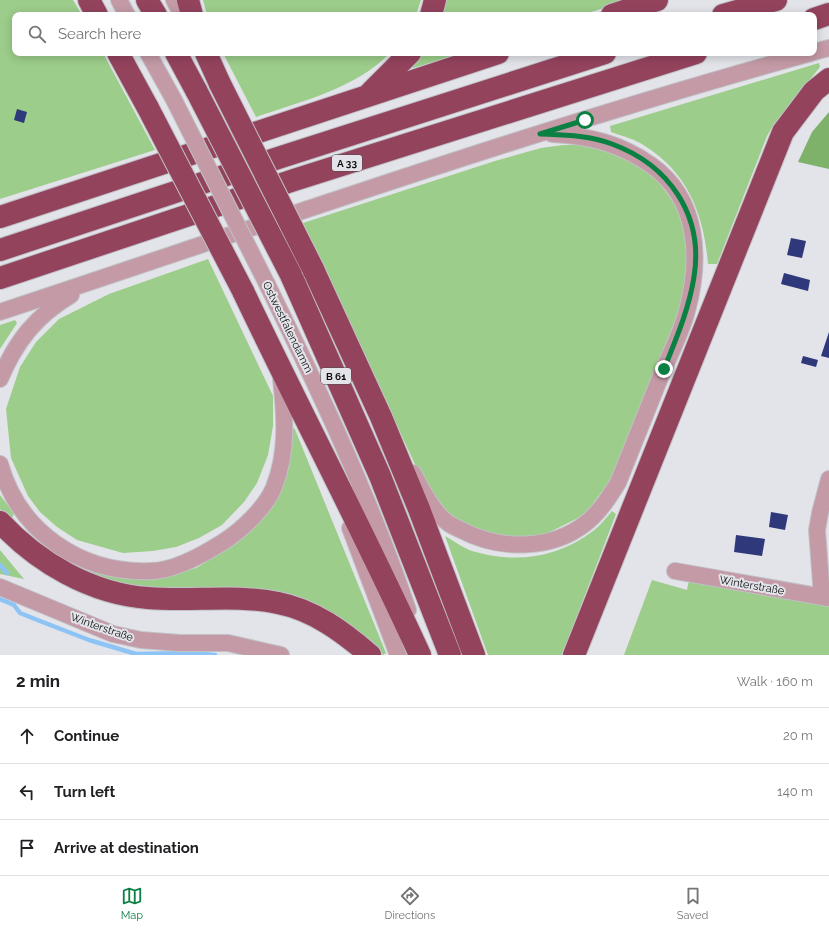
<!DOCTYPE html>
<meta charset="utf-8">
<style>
:root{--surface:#fff;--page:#f2f2f2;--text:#202124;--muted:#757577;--line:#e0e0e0;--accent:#0b8043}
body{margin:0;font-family:Raleway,sans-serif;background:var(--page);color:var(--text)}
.stop{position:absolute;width:12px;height:12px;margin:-9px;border:3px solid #0b8043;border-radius:50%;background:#fff}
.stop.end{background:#0b8043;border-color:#fff;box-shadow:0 1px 4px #0008}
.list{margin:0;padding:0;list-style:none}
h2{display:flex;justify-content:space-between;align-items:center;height:52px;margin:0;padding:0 16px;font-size:17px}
h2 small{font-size:13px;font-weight:400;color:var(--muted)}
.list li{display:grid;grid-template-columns:26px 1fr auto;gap:12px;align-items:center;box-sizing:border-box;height:56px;padding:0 16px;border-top:1px solid var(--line)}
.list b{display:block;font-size:15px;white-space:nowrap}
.list em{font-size:13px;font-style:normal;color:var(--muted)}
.icon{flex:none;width:22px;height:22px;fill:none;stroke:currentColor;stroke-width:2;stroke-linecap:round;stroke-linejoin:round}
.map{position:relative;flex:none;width:829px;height:655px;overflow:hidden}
.search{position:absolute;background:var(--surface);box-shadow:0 2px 10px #0003;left:12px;right:12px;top:12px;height:44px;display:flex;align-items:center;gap:10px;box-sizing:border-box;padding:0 14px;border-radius:8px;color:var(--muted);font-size:15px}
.sheet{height:220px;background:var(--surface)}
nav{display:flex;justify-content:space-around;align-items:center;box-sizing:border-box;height:56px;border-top:1px solid var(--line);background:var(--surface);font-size:11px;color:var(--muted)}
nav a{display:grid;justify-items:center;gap:2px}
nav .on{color:var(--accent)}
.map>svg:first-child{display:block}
</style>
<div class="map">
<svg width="829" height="655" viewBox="0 0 829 655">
<rect width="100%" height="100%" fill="#e3e4ea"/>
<g fill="#9ccd8a">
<path d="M0,0H73L82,15H15V53H103L155,150L0,199Z"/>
<path d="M203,0H421L416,15H207Z"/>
<path d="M443,0H629L582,15H440Z"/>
<path d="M223,53H390C355,89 302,101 256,117Z"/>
<path d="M420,53H462L413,68L411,63Z"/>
<path d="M819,63L820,67L774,124L767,136L717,264H708C704,215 688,173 645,146C635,139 622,136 611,132L610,126Z"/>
<path d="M563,145H580L616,152L655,177L679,210L685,226L689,262L681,306L612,478L589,509L580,517L540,537H494L451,517L426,488L303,223L495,161L541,148Z"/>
<path d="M208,259L273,396V426L268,455L257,483L244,502L222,525L199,538L176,547L153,551L123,553L77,540L57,527L40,512L28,496L11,458L6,409L20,367L36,342L59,319L109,294Z"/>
<path d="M15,320L17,323L0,349V325Z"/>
<path d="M294,427L386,653L383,655L357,631L181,589L148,588L124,585L89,574L90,571L126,579H153L196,568L237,543L256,525Z"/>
<path d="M0,495L14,513L11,522L0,509Z"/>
<path d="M612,511L616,514L562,655H488L445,536C454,541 463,548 472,551C514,564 558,558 593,531C600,526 606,518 612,511Z"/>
<path d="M0,550L24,579L0,574Z"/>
<path d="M652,580L687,590L689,580L829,606V655H624Z"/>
</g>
<path fill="#7eb26b" d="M829,112V169L798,162L812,132Z"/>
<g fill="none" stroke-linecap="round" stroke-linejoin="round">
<g stroke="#8ec4f5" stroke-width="4.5">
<path d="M0,565L7,573"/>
<path d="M0,599L14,605L20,613L40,621L89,640L136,654L190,653L215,655"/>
</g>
</g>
<g fill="#2e387a">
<path d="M17,109L27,112L24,123L14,120Z"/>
<path d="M791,238L806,241L802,258L787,255Z"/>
<path d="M784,273L810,280L808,291L781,284Z"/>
<path d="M829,332V358L821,356Z"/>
<path d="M803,356L818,360L816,367L801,363Z"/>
<path d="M771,512L788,515L785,530L769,527Z"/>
<path d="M736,535L765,539L762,556L734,552Z"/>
</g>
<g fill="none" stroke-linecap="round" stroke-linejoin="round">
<g stroke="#c1c2c7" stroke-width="18">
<g id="minor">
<path d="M119,0L127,15"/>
<path d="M174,0L182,15"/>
<path d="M814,52L829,48"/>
<path d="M148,53L174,100"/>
<path d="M267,284C319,390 370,498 408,610"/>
<path d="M0,312C269,223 537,128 811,53"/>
<path d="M0,379C16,341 36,316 71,295"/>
<path d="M0,464C19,532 81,574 151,571C174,571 204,554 223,542C242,530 266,507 274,487C288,452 285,415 281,379"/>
<path d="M413,473C422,490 432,511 448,523C452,526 457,528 461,530C499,550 551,551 586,523C600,512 609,497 618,483C632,448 646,413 660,378C669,356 681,334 687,311C701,259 699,199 651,165C619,143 590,136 552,134"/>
<path d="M350,528L398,655"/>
<path d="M675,571L829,598"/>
<path d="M0,587L113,634L141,640L180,643H228L281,655"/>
<path d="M822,597L817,530L820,513L829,479"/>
</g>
</g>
<g stroke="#c1c2c7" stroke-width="24">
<g id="highway">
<path d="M89,0L97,15"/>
<path d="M147,0L156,15"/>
<path d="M188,0L192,15"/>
<path d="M431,15L435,0"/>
<path d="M612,15L657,0"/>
<path d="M723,15L776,0"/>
<path d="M814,19L829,14"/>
<path d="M118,53L148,108"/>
<path d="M176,53L197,92"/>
<path d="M206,53L220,84"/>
<path d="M371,92L410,53"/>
<path d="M0,217L498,53"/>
<path d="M0,250L275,159L605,53"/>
<path d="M313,269L381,417L419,509L474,655"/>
<path d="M291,275L380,476L450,655"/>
<path d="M0,278L294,180L696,53"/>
<path d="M243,291C301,413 364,532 420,655"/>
<path d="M0,522C38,563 92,594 148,598C192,602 235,594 278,603C314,610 343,632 370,655"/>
<path d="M574,655L783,132L814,91L829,79"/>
</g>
</g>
<use href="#minor" stroke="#c39aa5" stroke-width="16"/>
<use href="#highway" stroke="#94435d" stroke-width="22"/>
<g stroke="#c1c2c7" stroke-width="18" stroke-linecap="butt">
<path id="minor-bridge" d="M174,100L267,284"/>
</g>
<g stroke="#c1c2c7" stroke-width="24" stroke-linecap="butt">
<g id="highway-bridge">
<path d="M220,84L313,269"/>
<path d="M197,92L291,275"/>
<path d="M148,108L243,291"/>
</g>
</g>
<use href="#minor-bridge" stroke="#c39aa5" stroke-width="16"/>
<use href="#highway-bridge" stroke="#94435d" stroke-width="22"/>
</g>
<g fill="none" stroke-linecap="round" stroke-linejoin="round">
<path stroke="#0b8043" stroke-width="5" d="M585,120L540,134C564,135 589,135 612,144C669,165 704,215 694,277C689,309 676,339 664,369"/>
</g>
<g text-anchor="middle" stroke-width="4" stroke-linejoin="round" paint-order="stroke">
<g fill="#e3e4ea" stroke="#4d4e51" stroke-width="1">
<rect x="332" y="155" width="30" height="16" rx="3"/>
<rect x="321" y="368" width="30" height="16" rx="3"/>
</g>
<g font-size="10" font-weight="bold" fill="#0d0e10">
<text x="347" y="167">A 33</text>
<text x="336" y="380">B 61</text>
</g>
<g font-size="11" fill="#0d0e10" stroke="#e3e4ea">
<text transform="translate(288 327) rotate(64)" y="4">Ostwestfalendamm</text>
<text transform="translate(752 585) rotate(10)" y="4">Winterstraße</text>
<text transform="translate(102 627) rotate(19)" y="4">Winterstraße</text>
</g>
</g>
</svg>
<div class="stop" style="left:585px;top:120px"></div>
<div class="stop end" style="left:664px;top:369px"></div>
<div class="search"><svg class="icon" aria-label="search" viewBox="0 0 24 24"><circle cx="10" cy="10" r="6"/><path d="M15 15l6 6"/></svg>Search here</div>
</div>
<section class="sheet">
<h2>2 min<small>Walk · 160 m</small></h2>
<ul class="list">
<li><svg class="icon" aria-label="ahead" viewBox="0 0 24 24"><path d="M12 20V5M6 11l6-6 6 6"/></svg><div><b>Continue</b></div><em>20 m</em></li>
<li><svg class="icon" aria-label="left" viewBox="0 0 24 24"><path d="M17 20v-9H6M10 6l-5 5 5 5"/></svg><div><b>Turn left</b></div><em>140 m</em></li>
<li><svg class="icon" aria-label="arrive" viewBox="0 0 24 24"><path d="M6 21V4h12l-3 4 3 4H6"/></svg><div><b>Arrive at destination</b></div></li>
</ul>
</section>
<nav>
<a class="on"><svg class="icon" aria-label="map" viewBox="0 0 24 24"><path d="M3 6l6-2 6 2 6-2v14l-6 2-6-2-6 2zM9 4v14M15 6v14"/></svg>Map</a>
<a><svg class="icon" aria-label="directions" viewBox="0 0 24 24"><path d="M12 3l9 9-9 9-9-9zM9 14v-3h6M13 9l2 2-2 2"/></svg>Directions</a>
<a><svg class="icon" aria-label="saved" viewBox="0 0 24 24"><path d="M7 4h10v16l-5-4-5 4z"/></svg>Saved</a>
</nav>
